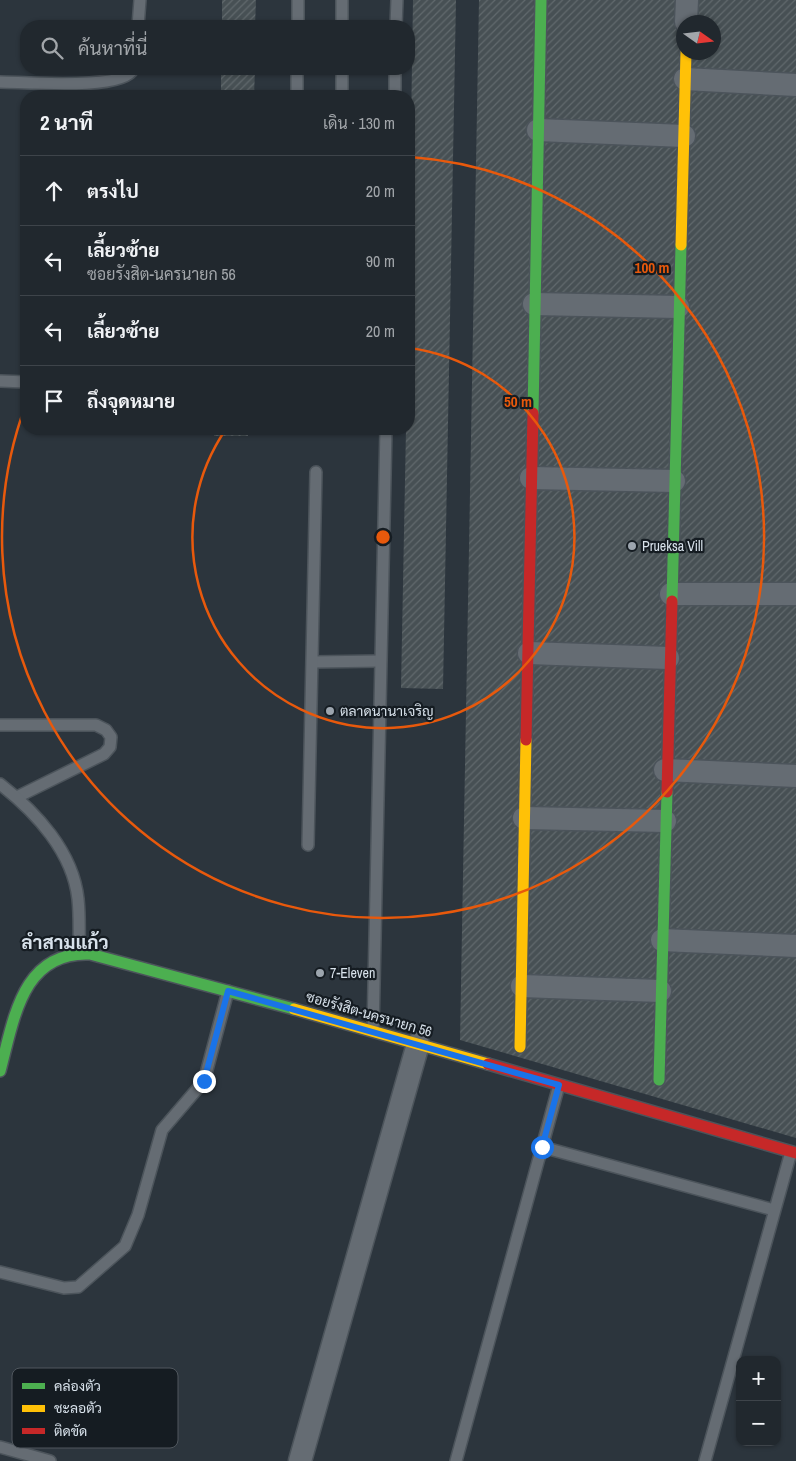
<!DOCTYPE html>
<html lang="th">
<meta charset="utf-8">
<style>
:root{--surface:#21282e;--page:#293036;--text:#f1f3f6;--muted:#a2a6aa;--line:#3e444a}
body{margin:0;font-family:"Archivo Narrow",Sarabun,sans-serif;background:var(--page);color:var(--text)}
.controls{position:absolute;right:15px;bottom:15px;display:grid;overflow:hidden;border-radius:10px;box-shadow:0 1px 4px #0004}
.controls button{width:45px;height:45px;display:grid;place-items:center;padding:0;border:0;border-bottom:1px solid var(--line);background:var(--surface);color:var(--text);font:25px sans-serif}
.compass{position:absolute;left:676px;top:15px;width:45px;height:45px;border-radius:50%;background:var(--surface);box-shadow:0 1px 4px #0004;rotate:104deg}
.stop{position:absolute;width:15px;height:15px;margin:-11px;border:4px solid #1a73e8;border-radius:50%;background:#fff}
.stop.end{background:#1a73e8;border-color:#fff;box-shadow:0 1px 5px #0008}
.list{margin:0;padding:0;list-style:none}
h2{display:flex;justify-content:space-between;align-items:center;height:65px;margin:0;padding:0 20px;font-size:21px}
h2 small{font-size:16px;font-weight:400;color:var(--muted)}
.list li{display:grid;grid-template-columns:32px 1fr auto;gap:15px;align-items:center;box-sizing:border-box;height:70px;padding:0 20px;border-top:1px solid var(--line)}
.list b{display:block;font-size:19px;white-space:nowrap}
.list p{margin:0;font-size:16px;white-space:nowrap;color:var(--muted)}
.list em{font-size:16px;font-style:normal;color:var(--muted)}
.icon{flex:none;width:28px;height:28px;fill:none;stroke:currentColor;stroke-width:2;stroke-linecap:round;stroke-linejoin:round}
.map{position:relative;flex:none;width:796px;height:1461px;overflow:hidden}
.search{position:absolute;background:var(--surface);box-shadow:0 1px 4px #0004;left:20px;top:20px;width:395px;height:55px;display:flex;align-items:center;gap:12px;box-sizing:border-box;padding:0 18px;border-radius:20px;color:var(--muted);font-size:19px}
.panel{position:absolute;background:var(--surface);box-shadow:0 1px 4px #0004;left:20px;top:90px;width:395px;height:345px;border-radius:20px}
.map>svg:first-child{display:block}
</style>
<div class="map">
<svg width="796" height="1461" viewBox="0 0 796 1461">
<defs>
<pattern id="building-hatch" width="6" height="6" patternUnits="userSpaceOnUse" patternTransform="scale(1.25)"><rect width="6" height="6" fill="#475054"/><path d="M-1 1l2-2M0 6l6-6M5 7l2-2" fill="none" stroke="#61696d"/></pattern>
</defs>
<rect width="100%" height="100%" fill="#2c353d"/>
<g fill="url(#building-hatch)" fill-rule="evenodd">
<path d="M222,0H256L255,26H222Z"/>
<path d="M413,0H456L443,689L401,688L406,429H409V256Z"/>
<path d="M479,0H796V1138L460,1040ZM684,22H714V52H684Z"/>
<path d="M221,69H255L254,96H221Z"/>
<path d="M215,429H248V436H214Z"/>
</g>
<g fill="none" stroke-linecap="round" stroke-linejoin="round">
<g stroke="#4c545b" stroke-width="14">
<g id="lane">
<path d="M138,26L140,0"/>
<path d="M298,26V0"/>
<path d="M342,26V0"/>
<path d="M396,26L397,0"/>
<path d="M0,82C23,82 124,91 133,69"/>
<path d="M297,96V69"/>
<path d="M342,96V69"/>
<path d="M395,96V69"/>
<path d="M0,381L26,382"/>
<path d="M313,662L380,661"/>
<path d="M0,725H96L106,730L111,737L110,747L104,754L17,797"/>
<path d="M0,784C36,812 73,852 78,899C80,917 79,936 79,954"/>
<path d="M308,845L316,472"/>
<path d="M373,1031L386,429"/>
<path d="M542,1147L774,1210"/>
<path d="M0,1272L64,1288L78,1287L125,1246L138,1215L162,1130L204,1081L228,991"/>
<path d="M0,1447L50,1461"/>
<path d="M456,1461L559,1085"/>
<path d="M705,1461L791,1152"/>
</g>
</g>
<g stroke="#4c545b" stroke-width="25">
<g id="street">
<path d="M686,22L687,0"/>
<path d="M685,79L796,85"/>
<path d="M538,130L684,136"/>
<path d="M534,304L678,307"/>
<path d="M531,478L674,481"/>
<path d="M671,594H796"/>
<path d="M529,653L668,658"/>
<path d="M665,770L796,776"/>
<path d="M524,818L665,821"/>
<path d="M662,940L796,946"/>
<path d="M522,986L660,991"/>
<path d="M300,1461L418,1044"/>
</g>
</g>
<g stroke="#4c545b" stroke-width="14">
<g id="fast">
<path d="M533,413L541,0"/>
<path d="M672,601L681,245"/>
<path d="M0,1071C14,1019 22,951 90,954L294,1009"/>
<path d="M659,1080L667,792"/>
</g>
</g>
<g stroke="#4c545b" stroke-width="14">
<g id="slow">
<path d="M681,245L686,52"/>
<path d="M294,1009L488,1064"/>
<path d="M520,1047L526,740"/>
</g>
</g>
<g stroke="#4c545b" stroke-width="14">
<g id="jam">
<path d="M526,740L533,413"/>
<path d="M667,792L672,601"/>
<path d="M488,1064L796,1153"/>
</g>
</g>
<use href="#lane" stroke="#656c73" stroke-width="11"/>
<use href="#street" stroke="#656c73" stroke-width="22"/>
<use href="#fast" stroke="#4caf50" stroke-width="11"/>
<use href="#slow" stroke="#ffc107" stroke-width="11"/>
<use href="#jam" stroke="#c62828" stroke-width="11"/>
</g>
<g fill="none" stroke-linecap="round" stroke-linejoin="round">
<path stroke="#1a73e8" stroke-width="6" d="M204,1081L228,991L559,1085L542,1147"/>
</g>
<g fill="none" stroke="#e8590c" stroke-width="2.5">
<path d="M410 348A191 191 0 1 1 226 429"/>
<path d="M410 157A381 381 0 1 1 26 404"/>
</g>
<g fill="#9ca5ae" stroke="#151c22" stroke-width="2">
<circle cx="632" cy="546" r="5"/>
<circle cx="330" cy="711" r="5"/>
<circle cx="320" cy="973" r="5"/>
</g>
<g text-anchor="middle" stroke-width="4.5" stroke-linejoin="round" paint-order="stroke">
<g font-size="14" fill="#d8e2eb" stroke="#151c22" text-anchor="start">
<text x="642" y="551">Prueksa Vill</text>
<text x="340" y="716">ตลาดนานาเจริญ</text>
<text x="330" y="978">7-Eleven</text>
</g>
<g font-size="14" fill="#d8e2eb" stroke="#151c22">
<text transform="translate(369 1014) rotate(16)" y="5">ซอยรังสิต-นครนายก 56</text>
</g>
<g font-size="19" font-weight="bold" fill="#d8e2eb" stroke="#151c22">
<text x="65" y="949">ลำสามแก้ว</text>
</g>
</g>
<rect x="12" y="1368" width="166" height="80" rx="8" fill="#151c22" stroke="#50575e" stroke-width="1"/>
<rect x="22" y="1383" width="23" height="6" fill="#4caf50"/>
<rect x="22" y="1405" width="23" height="7" fill="#ffc107"/>
<rect x="22" y="1428" width="23" height="6" fill="#c62828"/>
<g font-size="14" fill="#d8e2eb">
<text x="54" y="1391">คล่องตัว</text>
<text x="54" y="1413">ชะลอตัว</text>
<text x="54" y="1436">ติดขัด</text>
</g>
<circle cx="383" cy="537" r="8" fill="#e8590c" stroke="#151c22" stroke-width="2.5"/>
<g font-size="15" text-anchor="middle" font-weight="bold" fill="#e8590c" stroke="#151c22" stroke-width="4.5" stroke-linejoin="round" paint-order="stroke">
<text x="652" y="273">100 m</text>
<text x="518" y="407">50 m</text>
</g>
</svg>
<div class="controls">
<button>+</button>
<button>−</button>
</div>
<svg class="compass" viewBox="-18 -18 36 36"><path d="M0-13l5 13h-10z" fill="#e53935"/><path d="M0 13l5-13h-10z" fill="#a2a6aa"/></svg>
<div class="stop" style="left:542px;top:1147px"></div>
<div class="stop end" style="left:204px;top:1081px"></div>
<div class="search"><svg class="icon" aria-label="search" viewBox="0 0 24 24"><circle cx="10" cy="10" r="6"/><path d="M15 15l6 6"/></svg>ค้นหาที่นี่</div>
<section class="panel">
<h2>2 นาที<small>เดิน · 130 m</small></h2>
<ul class="list">
<li><svg class="icon" aria-label="ahead" viewBox="0 0 24 24"><path d="M12 20V5M6 11l6-6 6 6"/></svg><div><b>ตรงไป</b></div><em>20 m</em></li>
<li><svg class="icon" aria-label="left" viewBox="0 0 24 24"><path d="M17 20v-9H6M10 6l-5 5 5 5"/></svg><div><b>เลี้ยวซ้าย</b><p>ซอยรังสิต-นครนายก 56</p></div><em>90 m</em></li>
<li><svg class="icon" aria-label="left" viewBox="0 0 24 24"><path d="M17 20v-9H6M10 6l-5 5 5 5"/></svg><div><b>เลี้ยวซ้าย</b></div><em>20 m</em></li>
<li><svg class="icon" aria-label="arrive" viewBox="0 0 24 24"><path d="M6 21V4h12l-3 4 3 4H6"/></svg><div><b>ถึงจุดหมาย</b></div></li>
</ul>
</section>
</div>
